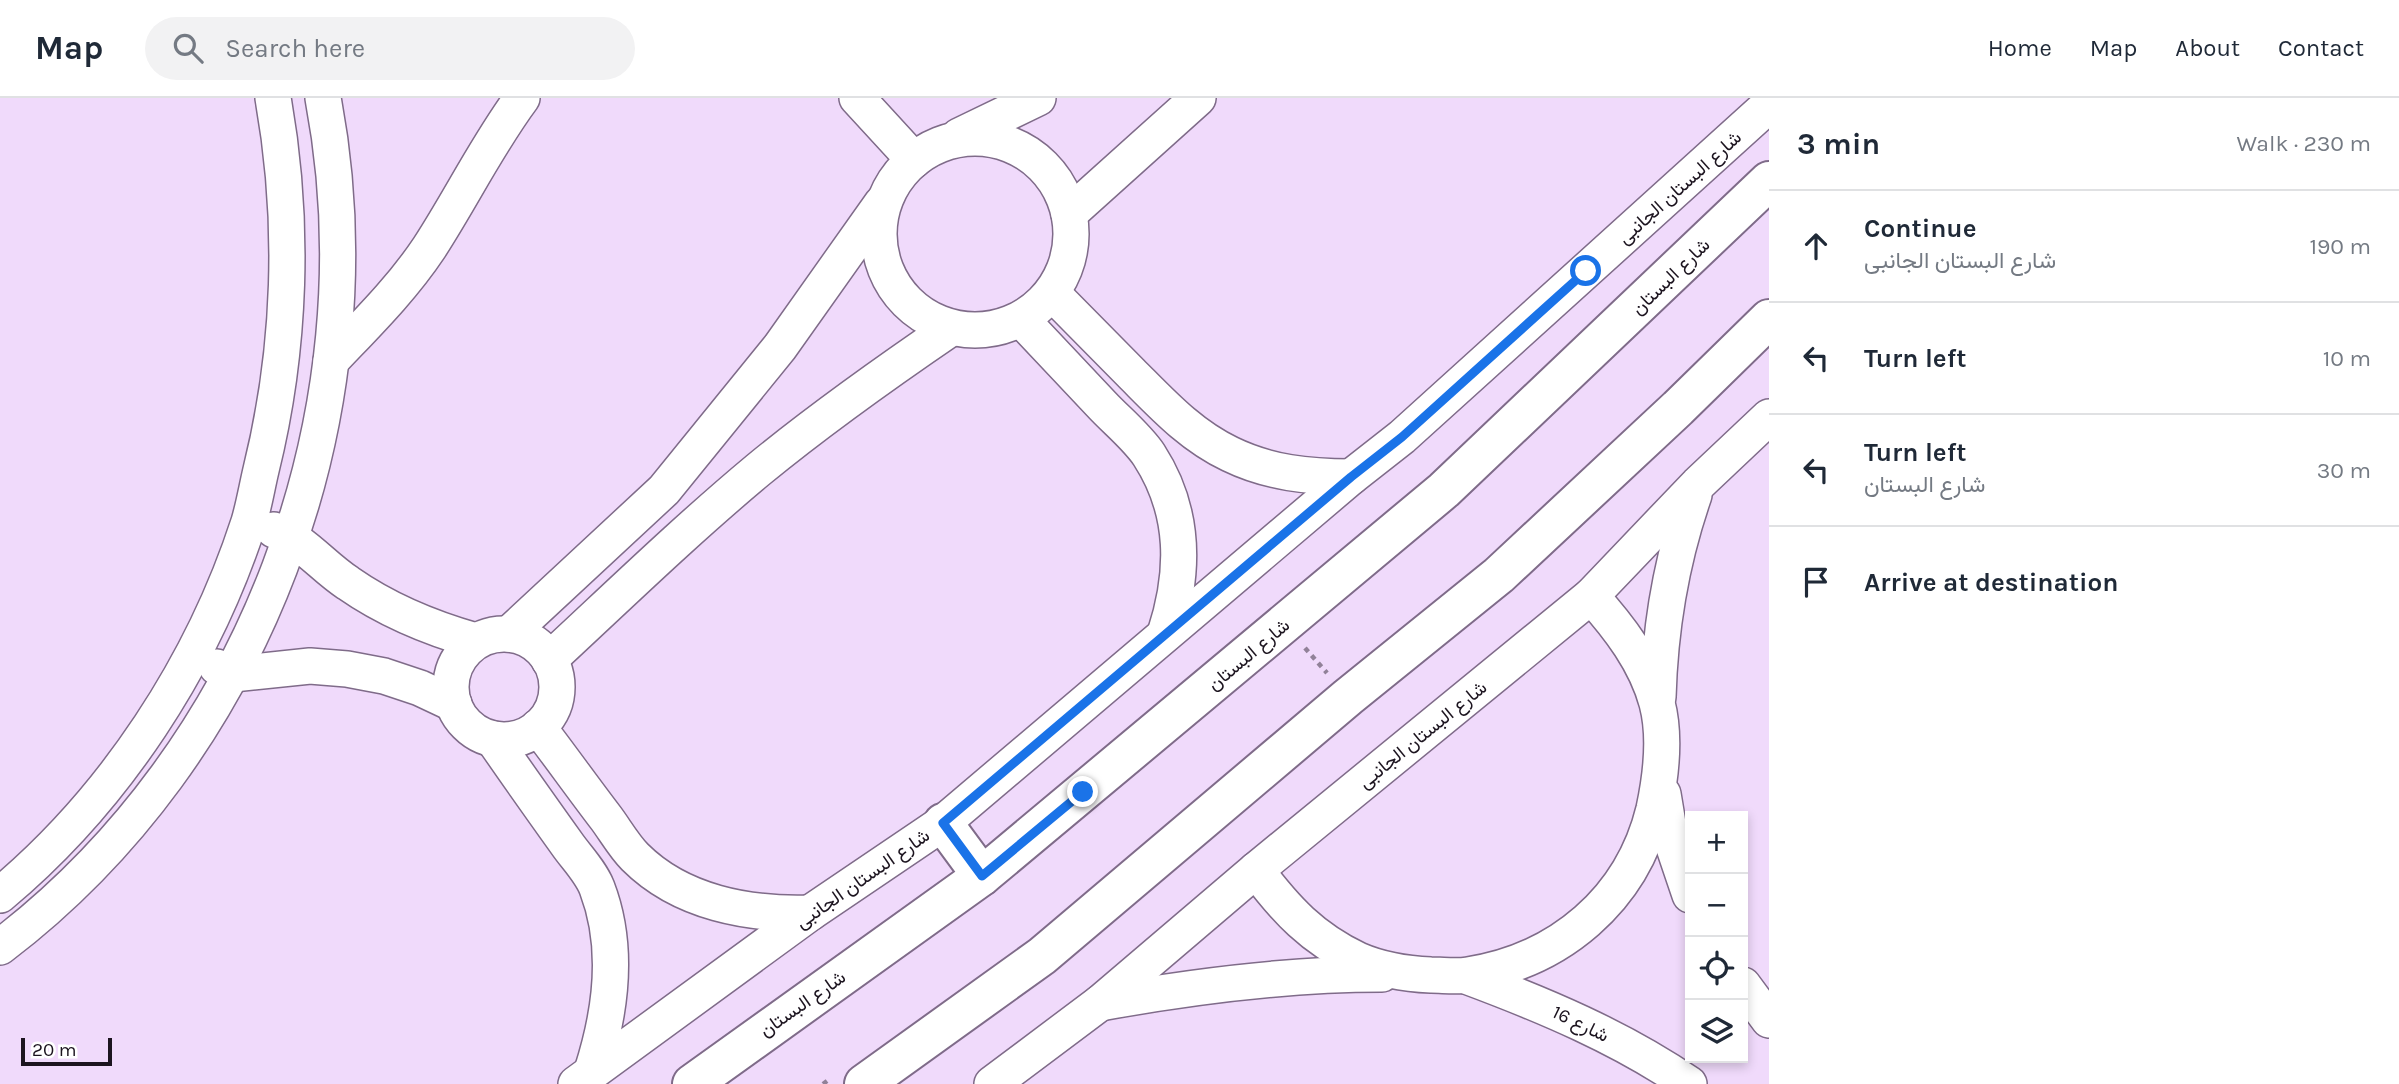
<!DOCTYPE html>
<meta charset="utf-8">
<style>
:root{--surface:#fff;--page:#f2f2f3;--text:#1f2937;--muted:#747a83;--line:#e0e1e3}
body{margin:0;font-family:Karla,Vazirmatn,sans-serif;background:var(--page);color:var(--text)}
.controls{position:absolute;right:21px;bottom:21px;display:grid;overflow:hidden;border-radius:0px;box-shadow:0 4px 10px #0003}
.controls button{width:63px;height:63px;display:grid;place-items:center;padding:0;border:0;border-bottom:2px solid var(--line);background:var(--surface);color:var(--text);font:35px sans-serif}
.scale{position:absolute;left:21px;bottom:18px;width:91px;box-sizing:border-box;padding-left:7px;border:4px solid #1c141f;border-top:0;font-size:19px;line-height:24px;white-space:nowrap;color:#1c141f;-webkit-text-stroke:5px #fff;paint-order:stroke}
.stop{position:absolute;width:21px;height:21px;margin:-16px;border:5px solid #1a73e8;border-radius:50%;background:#fff}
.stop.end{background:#1a73e8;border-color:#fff;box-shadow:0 2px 7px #0008}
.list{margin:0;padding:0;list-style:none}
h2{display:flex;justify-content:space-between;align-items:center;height:91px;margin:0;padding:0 28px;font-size:30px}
h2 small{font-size:23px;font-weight:400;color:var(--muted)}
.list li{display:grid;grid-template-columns:46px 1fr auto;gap:21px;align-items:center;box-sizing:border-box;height:112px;padding:0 28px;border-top:2px solid var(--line)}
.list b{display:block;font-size:26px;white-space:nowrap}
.list p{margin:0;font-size:23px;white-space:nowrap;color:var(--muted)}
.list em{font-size:23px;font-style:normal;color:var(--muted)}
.icon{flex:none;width:38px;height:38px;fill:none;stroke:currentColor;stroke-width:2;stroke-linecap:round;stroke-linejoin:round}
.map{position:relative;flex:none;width:1769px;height:986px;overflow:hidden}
header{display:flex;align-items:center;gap:42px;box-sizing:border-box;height:98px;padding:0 35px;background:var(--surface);border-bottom:2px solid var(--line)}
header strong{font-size:33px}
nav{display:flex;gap:38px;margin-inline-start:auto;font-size:24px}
.search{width:490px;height:63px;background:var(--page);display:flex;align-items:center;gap:18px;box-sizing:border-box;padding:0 24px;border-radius:38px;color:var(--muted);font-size:26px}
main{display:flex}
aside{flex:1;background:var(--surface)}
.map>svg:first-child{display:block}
</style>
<header>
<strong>Map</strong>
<div class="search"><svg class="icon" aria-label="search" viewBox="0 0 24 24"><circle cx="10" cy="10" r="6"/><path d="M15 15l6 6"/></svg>Search here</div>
<nav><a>Home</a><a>Map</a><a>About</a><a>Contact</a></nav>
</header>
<main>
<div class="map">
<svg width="1769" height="986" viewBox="0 0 1769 986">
<rect width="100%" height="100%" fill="#f0dafb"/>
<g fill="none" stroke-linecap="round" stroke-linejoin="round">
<g stroke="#7f6b89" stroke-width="38">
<g id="street">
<path d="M857,0L914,62"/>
<path d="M959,38L1038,0"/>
<circle cx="975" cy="136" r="96"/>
<path d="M1069,116L1198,0"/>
<path d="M1052,195C1078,221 1104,248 1131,275C1162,306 1190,337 1230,356C1269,375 1309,379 1351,379"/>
<path d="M1021,221C1048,250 1075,278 1102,307C1117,323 1137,339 1149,357C1186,414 1185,475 1165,536"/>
<path d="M331,263C365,227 401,192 429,150C461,101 487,47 522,0"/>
<path d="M274,432C303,442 322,468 348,485C388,513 430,530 476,543"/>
<path d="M509,536L664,392L780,249L882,105"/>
<circle cx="504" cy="589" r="53"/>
<path d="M549,562C618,498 686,432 758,372C820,321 885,275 951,230"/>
<path d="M217,569L233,576L310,568L347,571L384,578L420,590L454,606"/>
<path d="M1658,599C1660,529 1671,463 1694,397"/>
<path d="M538,629C561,659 583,690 606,720C615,732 624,748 635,759C681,805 749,817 810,815"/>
<path d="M493,641C517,676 542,711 567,746C576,759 591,774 597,790C620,850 611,914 592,973"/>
<path d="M1663,696L1670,738L1690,797"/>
<path d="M1256,772C1286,812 1312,840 1358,862C1381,872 1407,876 1431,877C1443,877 1456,879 1468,877C1559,863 1632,802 1654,711C1661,678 1666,639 1657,605C1646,564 1619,529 1591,498"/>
<path d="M0,797C115,701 203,566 249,424C254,407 257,389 261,372C291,251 295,123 273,0"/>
<path d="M0,849C255,655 383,315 323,0"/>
<path d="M1466,878C1544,907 1620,939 1689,986"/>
<path d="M1743,887L1769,922"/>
<path d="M1100,905C1194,888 1286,876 1382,876"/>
<path d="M576,986L810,815L943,725L1351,379L1402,339L1769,7"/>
<path d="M992,986L1100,905L1256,772L1591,498L1698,386L1769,319"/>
</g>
</g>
<g stroke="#7f6b89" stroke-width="42">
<g id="secondary">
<path d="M943,725L982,778"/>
<path d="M692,986L982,778L1444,392L1769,83"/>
<path d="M864,986L1042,858L1348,599L1499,477L1678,310L1769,221"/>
</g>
</g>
<g stroke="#918198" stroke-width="4.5" stroke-dasharray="5 5" stroke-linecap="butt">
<path d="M1305,550L1327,575"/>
<path d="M823,986L831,980"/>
</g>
<use href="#street" stroke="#fff" stroke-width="35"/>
<use href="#secondary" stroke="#fff" stroke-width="38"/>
</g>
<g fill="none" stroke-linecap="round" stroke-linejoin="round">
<path stroke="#1a73e8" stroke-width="9" d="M1083,694L982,778L943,725L1351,379L1402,339L1586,173"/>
</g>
<g text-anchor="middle" stroke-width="5" stroke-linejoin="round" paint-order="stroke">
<g font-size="19" fill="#1c141f" stroke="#fff">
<text transform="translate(1679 89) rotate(-42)" y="7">شارع البستان الجانبى</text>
<text transform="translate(1670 178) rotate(-44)" y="7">شارع البستان</text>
<text transform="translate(1248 556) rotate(-40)" y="7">شارع البستان</text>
<text transform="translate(1422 636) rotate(-39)" y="7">شارع البستان الجانبى</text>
<text transform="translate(862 780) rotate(-35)" y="7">شارع البستان الجانبى</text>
<text transform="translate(802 905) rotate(-35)" y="7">شارع البستان</text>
<text transform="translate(1581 925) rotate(26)" y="7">شارع 16</text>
</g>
</g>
</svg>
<div class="controls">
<button>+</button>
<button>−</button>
<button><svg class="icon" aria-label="locate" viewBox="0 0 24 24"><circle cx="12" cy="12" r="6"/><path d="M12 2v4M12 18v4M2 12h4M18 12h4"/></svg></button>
<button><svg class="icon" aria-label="layers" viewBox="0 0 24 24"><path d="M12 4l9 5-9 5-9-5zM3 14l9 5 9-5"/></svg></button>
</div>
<div class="scale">20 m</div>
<div class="stop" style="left:1586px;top:173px"></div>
<div class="stop end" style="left:1083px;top:694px"></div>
</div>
<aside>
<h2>3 min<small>Walk · 230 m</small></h2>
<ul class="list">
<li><svg class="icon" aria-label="ahead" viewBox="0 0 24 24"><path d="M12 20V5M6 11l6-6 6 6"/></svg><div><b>Continue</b><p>شارع البستان الجانبى</p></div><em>190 m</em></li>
<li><svg class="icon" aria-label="left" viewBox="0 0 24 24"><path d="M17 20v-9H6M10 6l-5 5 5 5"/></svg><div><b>Turn left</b></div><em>10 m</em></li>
<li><svg class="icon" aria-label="left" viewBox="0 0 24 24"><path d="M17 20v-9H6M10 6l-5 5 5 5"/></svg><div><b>Turn left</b><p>شارع البستان</p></div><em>30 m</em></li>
<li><svg class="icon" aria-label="arrive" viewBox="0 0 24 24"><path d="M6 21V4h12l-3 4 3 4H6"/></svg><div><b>Arrive at destination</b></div></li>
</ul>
</aside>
</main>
